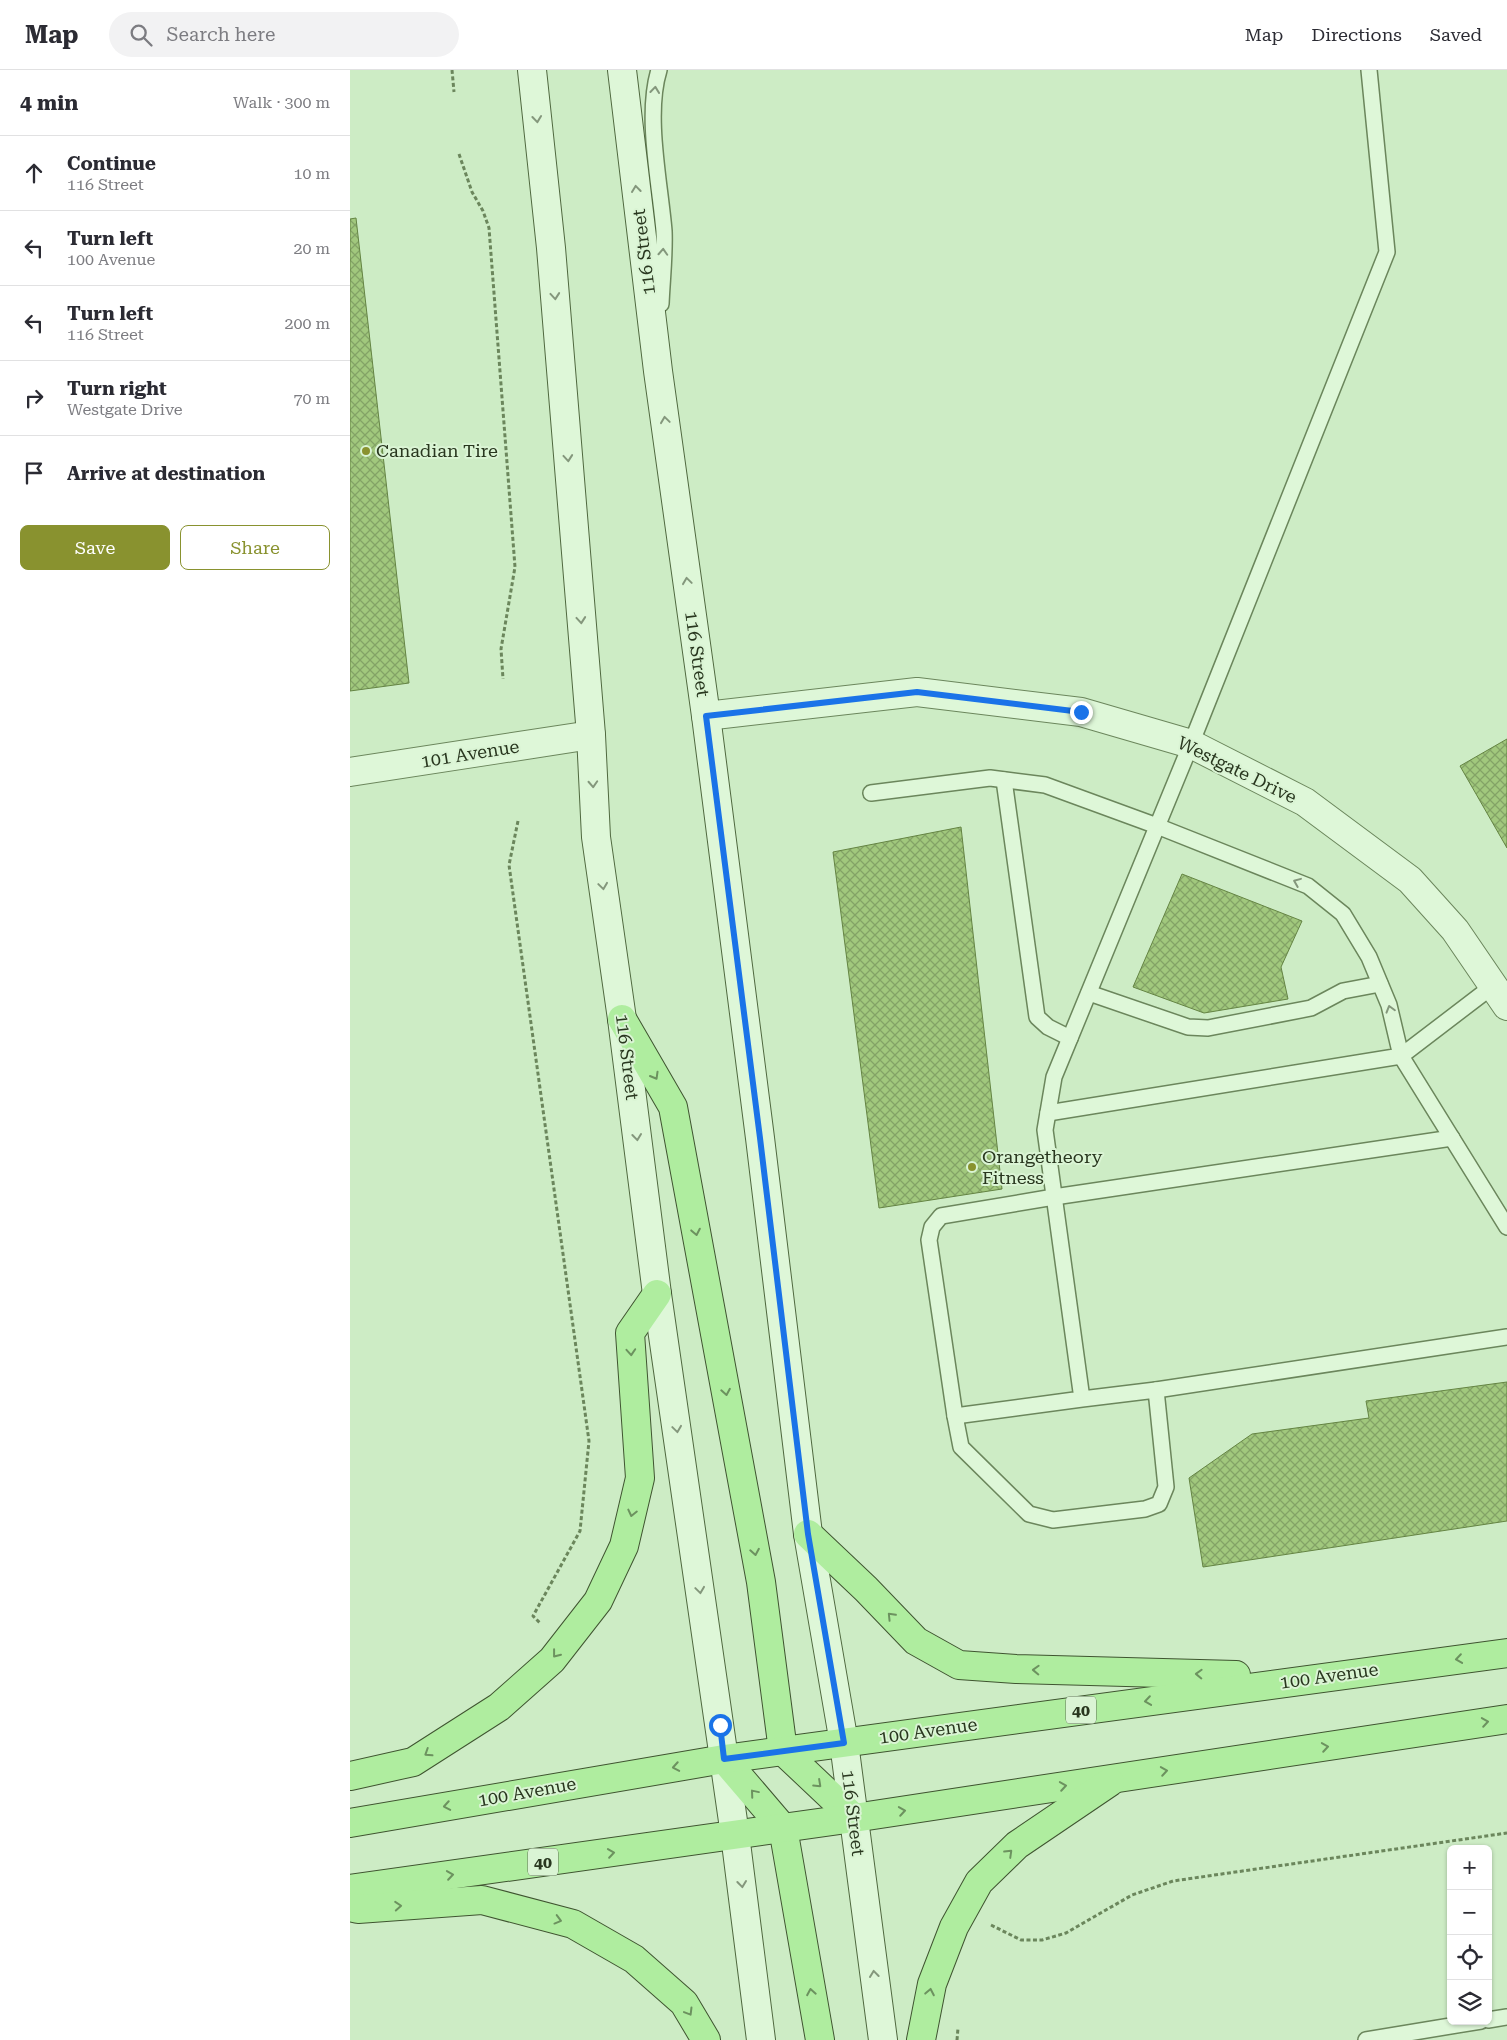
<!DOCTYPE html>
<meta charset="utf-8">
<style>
:root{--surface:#fff;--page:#f2f2f3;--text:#2b2b33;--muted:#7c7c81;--line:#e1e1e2;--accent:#89922f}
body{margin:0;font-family:"Roboto Serif",serif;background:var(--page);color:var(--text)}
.controls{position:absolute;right:15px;bottom:15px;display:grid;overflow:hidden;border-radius:8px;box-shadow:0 1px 4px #0004}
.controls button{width:45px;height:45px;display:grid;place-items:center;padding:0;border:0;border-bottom:1px solid var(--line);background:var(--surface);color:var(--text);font:25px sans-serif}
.stop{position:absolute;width:15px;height:15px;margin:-11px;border:4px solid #1a73e8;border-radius:50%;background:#fff}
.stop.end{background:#1a73e8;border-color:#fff;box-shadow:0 1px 5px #0008}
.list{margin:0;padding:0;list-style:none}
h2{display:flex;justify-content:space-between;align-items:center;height:65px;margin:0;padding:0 20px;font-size:21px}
h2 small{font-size:16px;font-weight:400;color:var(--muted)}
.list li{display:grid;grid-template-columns:32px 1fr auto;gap:15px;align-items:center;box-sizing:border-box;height:75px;padding:0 20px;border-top:1px solid var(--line)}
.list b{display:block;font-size:19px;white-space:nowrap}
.list p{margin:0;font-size:16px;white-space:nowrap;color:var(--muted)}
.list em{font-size:16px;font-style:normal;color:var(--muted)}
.actions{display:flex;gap:10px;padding:15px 20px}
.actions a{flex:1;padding:11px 0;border:1px solid var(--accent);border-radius:8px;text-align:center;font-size:18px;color:var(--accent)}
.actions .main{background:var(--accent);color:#fff}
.icon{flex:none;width:28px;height:28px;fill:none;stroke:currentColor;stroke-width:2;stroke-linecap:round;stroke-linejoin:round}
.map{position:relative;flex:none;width:1157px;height:1970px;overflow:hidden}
header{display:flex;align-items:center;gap:30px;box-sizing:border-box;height:70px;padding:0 25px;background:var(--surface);border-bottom:1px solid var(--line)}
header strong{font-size:24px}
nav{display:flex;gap:28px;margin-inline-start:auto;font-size:18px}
.search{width:350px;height:45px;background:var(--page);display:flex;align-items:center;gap:12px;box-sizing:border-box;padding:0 18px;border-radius:28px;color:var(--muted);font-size:19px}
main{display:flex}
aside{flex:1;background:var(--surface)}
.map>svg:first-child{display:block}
</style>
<header>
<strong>Map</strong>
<div class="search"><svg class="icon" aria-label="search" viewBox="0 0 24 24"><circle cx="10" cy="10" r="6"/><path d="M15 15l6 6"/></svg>Search here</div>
<nav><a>Map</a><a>Directions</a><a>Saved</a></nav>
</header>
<main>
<aside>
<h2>4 min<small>Walk · 300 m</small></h2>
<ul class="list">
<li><svg class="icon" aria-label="ahead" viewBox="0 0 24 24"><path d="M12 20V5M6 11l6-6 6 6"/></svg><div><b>Continue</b><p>116 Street</p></div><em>10 m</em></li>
<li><svg class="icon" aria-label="left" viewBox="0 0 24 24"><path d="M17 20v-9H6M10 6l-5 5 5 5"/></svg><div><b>Turn left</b><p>100 Avenue</p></div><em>20 m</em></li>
<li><svg class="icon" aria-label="left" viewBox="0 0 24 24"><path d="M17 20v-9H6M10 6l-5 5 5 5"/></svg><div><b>Turn left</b><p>116 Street</p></div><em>200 m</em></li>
<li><svg class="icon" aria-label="right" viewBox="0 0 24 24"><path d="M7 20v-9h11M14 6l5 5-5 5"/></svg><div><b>Turn right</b><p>Westgate Drive</p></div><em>70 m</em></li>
<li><svg class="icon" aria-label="arrive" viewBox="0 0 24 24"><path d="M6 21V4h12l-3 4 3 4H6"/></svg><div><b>Arrive at destination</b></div></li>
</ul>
<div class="actions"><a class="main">Save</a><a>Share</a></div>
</aside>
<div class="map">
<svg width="1157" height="1970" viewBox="0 0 1157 1970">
<defs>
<pattern id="building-cross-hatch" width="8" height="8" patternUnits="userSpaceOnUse" patternTransform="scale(1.25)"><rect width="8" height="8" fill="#a1c87d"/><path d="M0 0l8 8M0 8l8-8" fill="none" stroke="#83a366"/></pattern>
</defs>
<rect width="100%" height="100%" fill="#cdecc5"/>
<g fill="url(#building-cross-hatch)" stroke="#648443">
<path d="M6,148L59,613L0,621V149Z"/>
<path d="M1157,669V778L1110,696Z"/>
<path d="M611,757L652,1119L529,1138L483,782Z"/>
<path d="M832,804L952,851L931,897L938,929L854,943L783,917Z"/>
<path d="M1157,1312V1451L853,1497L839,1408L902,1364L1019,1348L1016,1331Z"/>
</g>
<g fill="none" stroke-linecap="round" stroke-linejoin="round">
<g stroke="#6b865c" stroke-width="18">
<g id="service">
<path d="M309,0C295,45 310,113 314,161C315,185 312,210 311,234"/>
<path d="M654,710L687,947L698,957L720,968"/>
<path d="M521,723L640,708L695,715L807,756L958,816L993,844L1019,887L1039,935L1051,986L698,1043"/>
<path d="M1144,915L1051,986L1157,1157"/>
<path d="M739,923L838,957L858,958L961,938L993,921L1030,914"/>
<path d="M806,1320L1157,1267"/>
<path d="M732,1329L806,1320L816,1417L809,1434L795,1439L703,1450L679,1444L611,1377L605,1346L732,1329L695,1060L704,1007L841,674L1037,182L1019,0"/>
<path d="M605,1346L579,1170L582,1157L591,1146L704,1127L1102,1068"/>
<path d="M1138,1950L1157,1947"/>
<path d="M1016,1970L1131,1951"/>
</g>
</g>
<g stroke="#6b865c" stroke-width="30">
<g id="tertiary">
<path d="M356,646L567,622L731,642L841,674L955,732L1060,810L1105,860L1157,936"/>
<path d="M0,702L241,665"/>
</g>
</g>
<g stroke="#4f683f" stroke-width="30">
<g id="secondary">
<path d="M182,0L201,178L241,665L246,767L272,949L307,1224L385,1765L411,1970"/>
<path d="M272,0L308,301L356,646L410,1068L458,1464L494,1673L533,1970"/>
</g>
</g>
<g stroke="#3f5430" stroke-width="30">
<g id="primary">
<path d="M272,949L323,1037L411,1512L433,1681L504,1748"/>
<path d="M458,1464L516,1519L566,1571L609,1595L666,1599L886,1605"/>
<path d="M374,1689L433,1758L470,1970"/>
<path d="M0,1706L63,1692L149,1637L202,1590L248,1531L274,1476L290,1408L280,1263L307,1224"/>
<path d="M0,1753L374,1689L1157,1583"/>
<path d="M0,1819L504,1748L1157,1649"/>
<path d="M0,1837L8,1839L132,1830L223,1854L284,1889L334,1933L356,1970"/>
<path d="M571,1970L582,1914L604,1857L629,1812L667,1775L760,1712"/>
</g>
</g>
<g stroke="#6b865c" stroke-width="3" stroke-dasharray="4 2.5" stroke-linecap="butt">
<path d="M102,0L104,22"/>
<path d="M109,84L122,122L133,141L139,158L165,497L151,579L153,609"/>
<path d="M168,751L159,795L239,1371L230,1461L183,1546L191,1554"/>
<path d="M641,1855L671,1870H692L716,1863L782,1825L823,1811L1157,1763"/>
<path d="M607,1970L608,1958"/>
</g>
<use href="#service" stroke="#def7d8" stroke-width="15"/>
<use href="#tertiary" stroke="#def7d8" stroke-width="28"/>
<use href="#secondary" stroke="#def7d8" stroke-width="28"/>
<use href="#primary" stroke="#afed9f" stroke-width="28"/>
</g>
<defs><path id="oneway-chevron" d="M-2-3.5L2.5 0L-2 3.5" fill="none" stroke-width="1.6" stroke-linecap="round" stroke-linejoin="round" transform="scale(1.25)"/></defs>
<g stroke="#84977c">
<use href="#oneway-chevron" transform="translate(305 20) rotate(-84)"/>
<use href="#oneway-chevron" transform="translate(187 49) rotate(84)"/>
<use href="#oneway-chevron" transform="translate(286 119) rotate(-97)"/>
<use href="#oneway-chevron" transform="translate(313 182) rotate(-87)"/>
<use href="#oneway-chevron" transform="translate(205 226) rotate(85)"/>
<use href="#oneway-chevron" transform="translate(315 350) rotate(-98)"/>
<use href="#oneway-chevron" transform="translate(218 388) rotate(85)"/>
<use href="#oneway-chevron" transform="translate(337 511) rotate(-98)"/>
<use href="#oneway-chevron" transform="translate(231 550) rotate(85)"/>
<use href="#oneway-chevron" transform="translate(243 714) rotate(87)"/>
<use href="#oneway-chevron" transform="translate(947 812) rotate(-158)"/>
<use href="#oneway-chevron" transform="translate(253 816) rotate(82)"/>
<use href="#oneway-chevron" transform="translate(1040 939) rotate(-106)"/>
<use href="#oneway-chevron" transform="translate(287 1067) rotate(83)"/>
<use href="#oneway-chevron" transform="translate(327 1359) rotate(82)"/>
<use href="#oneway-chevron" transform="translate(350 1520) rotate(82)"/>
<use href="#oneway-chevron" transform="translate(392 1814) rotate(83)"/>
<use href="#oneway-chevron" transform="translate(524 1904) rotate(-97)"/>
</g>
<g stroke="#6c925f">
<use href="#oneway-chevron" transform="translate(305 1006) rotate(60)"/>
<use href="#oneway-chevron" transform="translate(346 1162) rotate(79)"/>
<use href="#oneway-chevron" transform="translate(281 1282) rotate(86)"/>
<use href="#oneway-chevron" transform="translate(376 1322) rotate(80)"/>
<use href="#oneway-chevron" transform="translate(282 1443) rotate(103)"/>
<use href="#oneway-chevron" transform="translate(405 1482) rotate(80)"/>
<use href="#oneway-chevron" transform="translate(541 1546) rotate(-134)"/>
<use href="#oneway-chevron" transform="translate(206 1584) rotate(128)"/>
<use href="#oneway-chevron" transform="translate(1109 1589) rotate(172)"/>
<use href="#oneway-chevron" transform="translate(686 1600) rotate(-178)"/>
<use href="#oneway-chevron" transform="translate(849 1604) rotate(-178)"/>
<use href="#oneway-chevron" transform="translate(798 1631) rotate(172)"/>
<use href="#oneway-chevron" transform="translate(1135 1652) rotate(-9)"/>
<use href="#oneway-chevron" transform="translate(975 1677) rotate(-9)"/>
<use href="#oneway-chevron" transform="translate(78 1683) rotate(147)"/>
<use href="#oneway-chevron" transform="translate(326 1697) rotate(170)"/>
<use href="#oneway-chevron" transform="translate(814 1701) rotate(-9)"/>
<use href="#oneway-chevron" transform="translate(468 1714) rotate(43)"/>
<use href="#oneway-chevron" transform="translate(713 1716) rotate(-9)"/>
<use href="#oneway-chevron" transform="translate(404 1723) rotate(-130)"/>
<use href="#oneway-chevron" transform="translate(97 1736) rotate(170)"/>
<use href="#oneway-chevron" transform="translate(552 1741) rotate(-9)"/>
<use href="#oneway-chevron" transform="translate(261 1783) rotate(-8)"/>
<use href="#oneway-chevron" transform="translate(659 1783) rotate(-44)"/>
<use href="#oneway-chevron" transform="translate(100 1805) rotate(-8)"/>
<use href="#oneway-chevron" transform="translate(48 1836) rotate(-4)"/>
<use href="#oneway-chevron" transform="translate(208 1850) rotate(15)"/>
<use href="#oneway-chevron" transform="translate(461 1922) rotate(-100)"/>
<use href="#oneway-chevron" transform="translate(580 1922) rotate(-79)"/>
<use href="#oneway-chevron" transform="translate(339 1942) rotate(59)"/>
</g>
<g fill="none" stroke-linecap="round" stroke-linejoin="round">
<path stroke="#1a73e8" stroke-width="6" d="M370,1655L374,1689L494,1673L458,1464L410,1068L356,646L567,622L731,642"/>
</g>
<g fill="#89922f" stroke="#daf4d4" stroke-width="2">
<circle cx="16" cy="381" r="5"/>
<circle cx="622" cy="1097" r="5"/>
</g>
<g text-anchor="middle" stroke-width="4" stroke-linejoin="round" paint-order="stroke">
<g fill="#daf4d4" stroke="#5e7055" stroke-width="1">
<rect x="716" y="1626.5" width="30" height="27" rx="4"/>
<rect x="178" y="1778.5" width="30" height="27" rx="4"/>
</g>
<g font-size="16" font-weight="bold" fill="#29371f">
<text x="731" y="1646">40</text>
<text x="193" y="1798">40</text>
</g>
<g font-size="18" fill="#29371f" stroke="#daf4d4">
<text transform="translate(294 182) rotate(-97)" y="6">116 Street</text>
<text transform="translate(347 584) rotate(82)" y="6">116 Street</text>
<text transform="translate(120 684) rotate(-9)" y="6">101 Avenue</text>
<text transform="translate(887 700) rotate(26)" y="6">Westgate Drive</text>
<text transform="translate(277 987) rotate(83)" y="6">116 Street</text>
<text transform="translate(979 1606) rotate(-8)" y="6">100 Avenue</text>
<text transform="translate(578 1661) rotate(-8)" y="6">100 Avenue</text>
<text transform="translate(177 1722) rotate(-10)" y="6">100 Avenue</text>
<text transform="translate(503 1743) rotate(83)" y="6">116 Street</text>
</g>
<g font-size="18" fill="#29371f" stroke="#daf4d4" text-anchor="start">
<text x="26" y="387">Canadian Tire</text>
<text x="632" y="1093">Orangetheory<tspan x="632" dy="21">Fitness</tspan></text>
</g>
</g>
</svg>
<div class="controls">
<button>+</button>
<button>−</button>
<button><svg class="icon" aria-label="locate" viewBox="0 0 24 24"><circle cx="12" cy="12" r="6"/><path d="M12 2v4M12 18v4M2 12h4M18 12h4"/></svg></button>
<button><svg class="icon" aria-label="layers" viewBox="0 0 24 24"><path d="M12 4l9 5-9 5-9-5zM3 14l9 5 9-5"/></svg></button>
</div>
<div class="stop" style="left:370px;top:1655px"></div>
<div class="stop end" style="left:731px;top:642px"></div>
</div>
</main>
